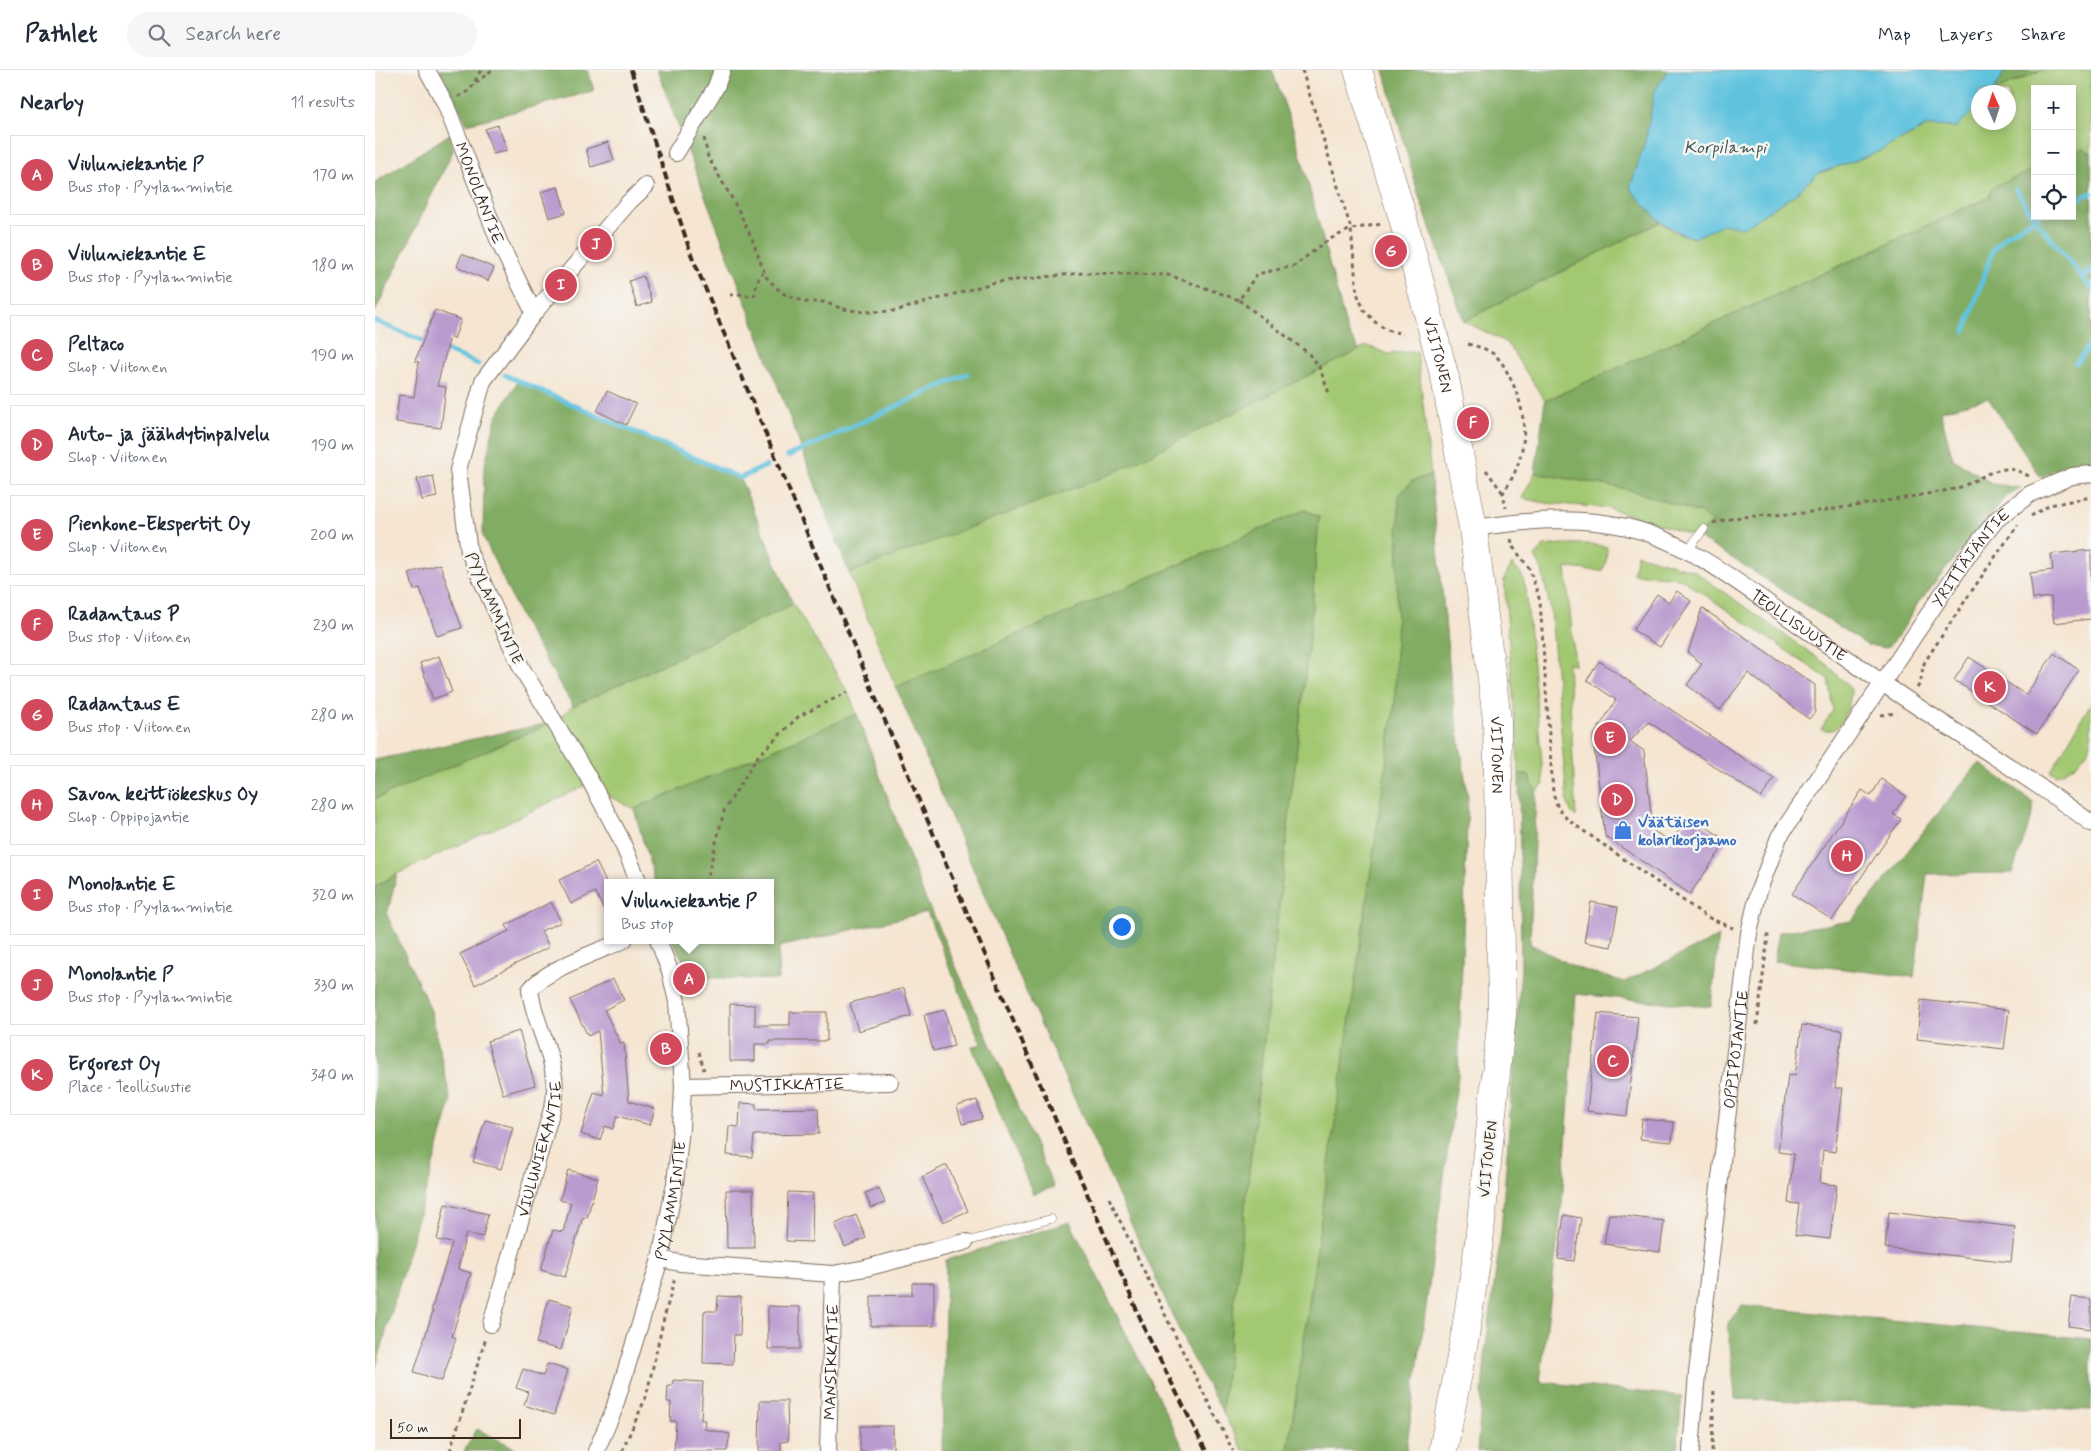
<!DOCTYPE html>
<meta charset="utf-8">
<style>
:root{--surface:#fff;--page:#f6f6f7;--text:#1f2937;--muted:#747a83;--line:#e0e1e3;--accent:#d1495b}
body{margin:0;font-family:Mynerve,sans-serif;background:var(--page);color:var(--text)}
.controls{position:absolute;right:15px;top:15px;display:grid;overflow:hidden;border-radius:0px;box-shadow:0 2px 12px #0003}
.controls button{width:45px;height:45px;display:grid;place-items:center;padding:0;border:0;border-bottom:1px solid var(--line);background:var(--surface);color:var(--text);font:25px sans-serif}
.compass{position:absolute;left:1596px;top:15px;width:45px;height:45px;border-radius:50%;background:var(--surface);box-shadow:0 2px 12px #0003;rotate:357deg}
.scale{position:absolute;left:15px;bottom:12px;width:131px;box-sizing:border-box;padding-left:5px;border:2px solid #3b2a1e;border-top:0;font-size:14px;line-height:18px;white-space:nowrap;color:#3b2a1e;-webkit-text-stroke:4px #f6f6f2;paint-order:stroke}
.you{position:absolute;left:746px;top:856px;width:18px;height:18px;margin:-12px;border:4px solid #fff;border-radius:50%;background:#1a73e8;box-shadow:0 0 0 8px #1a73e833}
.badge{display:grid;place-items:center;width:32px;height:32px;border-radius:50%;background:var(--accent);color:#fff;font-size:16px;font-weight:700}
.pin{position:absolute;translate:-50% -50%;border:2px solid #fff;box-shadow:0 1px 5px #0006}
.popup{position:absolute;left:229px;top:809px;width:170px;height:65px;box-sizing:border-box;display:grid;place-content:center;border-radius:0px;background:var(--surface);filter:drop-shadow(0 1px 4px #0005);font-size:16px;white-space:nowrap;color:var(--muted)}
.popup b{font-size:19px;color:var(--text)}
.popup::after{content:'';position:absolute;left:50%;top:100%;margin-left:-10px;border:10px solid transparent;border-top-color:var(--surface)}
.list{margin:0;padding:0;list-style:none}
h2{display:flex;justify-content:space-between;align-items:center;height:65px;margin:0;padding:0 20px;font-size:21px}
h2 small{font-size:16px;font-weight:400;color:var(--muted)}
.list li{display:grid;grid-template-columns:32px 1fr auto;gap:15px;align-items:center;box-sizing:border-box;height:80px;margin:0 10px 10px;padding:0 10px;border:1px solid var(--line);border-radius:0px}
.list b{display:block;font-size:19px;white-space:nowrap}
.list p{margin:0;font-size:16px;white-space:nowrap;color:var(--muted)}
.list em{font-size:16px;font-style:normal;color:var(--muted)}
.icon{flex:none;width:28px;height:28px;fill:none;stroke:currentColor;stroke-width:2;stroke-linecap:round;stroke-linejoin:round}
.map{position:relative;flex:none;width:1716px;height:1381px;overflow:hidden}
header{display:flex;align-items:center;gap:30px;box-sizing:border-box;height:70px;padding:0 25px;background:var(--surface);border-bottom:1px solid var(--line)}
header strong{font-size:24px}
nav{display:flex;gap:28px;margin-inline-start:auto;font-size:18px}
.search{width:350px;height:45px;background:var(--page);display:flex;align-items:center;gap:12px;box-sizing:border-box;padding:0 18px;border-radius:28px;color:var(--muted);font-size:19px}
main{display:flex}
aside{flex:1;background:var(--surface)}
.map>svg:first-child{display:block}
</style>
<header>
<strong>Pathlet</strong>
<div class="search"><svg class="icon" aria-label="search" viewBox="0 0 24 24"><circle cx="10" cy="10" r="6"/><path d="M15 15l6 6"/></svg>Search here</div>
<nav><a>Map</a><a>Layers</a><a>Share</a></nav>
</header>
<main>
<aside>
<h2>Nearby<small>11 results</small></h2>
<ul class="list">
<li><span class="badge">A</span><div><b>Viuluniekantie P</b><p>Bus stop · Pyylammintie</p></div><em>170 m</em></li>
<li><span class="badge">B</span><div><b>Viuluniekantie E</b><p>Bus stop · Pyylammintie</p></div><em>180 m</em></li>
<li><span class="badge">C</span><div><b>Peltaco</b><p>Shop · Viitonen</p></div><em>190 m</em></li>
<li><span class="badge">D</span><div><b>Auto- ja jäähdytinpalvelu</b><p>Shop · Viitonen</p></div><em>190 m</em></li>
<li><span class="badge">E</span><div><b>Pienkone-Ekspertit Oy</b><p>Shop · Viitonen</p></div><em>200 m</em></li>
<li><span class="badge">F</span><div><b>Radantaus P</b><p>Bus stop · Viitonen</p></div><em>230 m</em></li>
<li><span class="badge">G</span><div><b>Radantaus E</b><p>Bus stop · Viitonen</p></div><em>280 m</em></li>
<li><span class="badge">H</span><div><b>Savon keittiökeskus Oy</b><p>Shop · Oppipojantie</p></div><em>280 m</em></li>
<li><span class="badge">I</span><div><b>Monolantie E</b><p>Bus stop · Pyylammintie</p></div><em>320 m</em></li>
<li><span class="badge">J</span><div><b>Monolantie P</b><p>Bus stop · Pyylammintie</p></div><em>330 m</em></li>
<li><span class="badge">K</span><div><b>Ergorest Oy</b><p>Place · Teollisuustie</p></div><em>340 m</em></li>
</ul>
</aside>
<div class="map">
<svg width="1716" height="1381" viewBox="0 0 1716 1381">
<rect width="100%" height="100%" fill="#f6f6f2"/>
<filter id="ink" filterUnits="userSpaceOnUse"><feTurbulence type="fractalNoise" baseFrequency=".02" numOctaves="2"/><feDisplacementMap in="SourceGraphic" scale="10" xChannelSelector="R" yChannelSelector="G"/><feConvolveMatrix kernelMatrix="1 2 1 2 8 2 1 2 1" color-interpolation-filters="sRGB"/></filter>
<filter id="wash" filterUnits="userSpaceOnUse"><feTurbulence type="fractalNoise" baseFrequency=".0096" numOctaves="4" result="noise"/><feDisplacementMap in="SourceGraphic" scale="20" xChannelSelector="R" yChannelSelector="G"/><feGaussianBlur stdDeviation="1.12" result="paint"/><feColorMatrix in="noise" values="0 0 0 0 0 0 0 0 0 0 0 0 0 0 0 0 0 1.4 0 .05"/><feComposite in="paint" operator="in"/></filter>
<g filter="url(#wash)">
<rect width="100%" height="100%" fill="#f5e5d1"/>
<g fill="#a3c872" stroke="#6f7948" fill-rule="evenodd">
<path d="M1667,0H1716V283L1612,128L1170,331L1132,273L1089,251L1285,152L1300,162L1319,168L1348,154L1367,157L1419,125L1442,104L1498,84L1553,56L1582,57L1603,36L1604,52H1634V22H1617ZM1660,19H1697V146H1660Z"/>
<path d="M992,276L1014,284L1042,281L1056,405L1037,411L1024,425L1020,632L913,1381H869L847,1341L935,562L944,447L930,440L521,617L474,503L734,404Z"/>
<path d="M1160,403L1252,419L1325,443L1338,453L1329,459L1322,467L1233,438L1170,433L1147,428Z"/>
<path d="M1187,474H1216L1232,477L1231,493L1227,501L1191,498L1200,596L1193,592L1201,747L1196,742L1192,731L1176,542L1167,500L1160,486L1169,476Z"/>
<path d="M1262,484L1319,501L1452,595L1476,619C1477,629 1470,650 1462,657C1457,662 1451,660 1446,659L1458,640L1453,609L1305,508L1258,504Z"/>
<path d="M1137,494L1147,505L1151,520L1169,715L1161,722L1153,704H1144L1129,509Z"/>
<path d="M418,534L473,622L482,644L259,739L212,715L22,804L0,817V729L178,652L198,636Z"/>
<path d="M1716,633C1716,644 1716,664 1716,673C1712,688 1695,700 1681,705L1676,701Z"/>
</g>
<g fill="#82ac64" stroke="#5e6b41">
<path d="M65,0H213L219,21L92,54Z"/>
<path d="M282,0H897L920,64L972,260L984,280L734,405L474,503Z"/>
<path d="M1009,0H1293L1280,21L1270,72L1255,118L1285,152L1089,251L1044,127Z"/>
<path d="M1630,0H1667L1619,21Z"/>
<path d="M75,64L78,81L0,242V112Z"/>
<path d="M1708,78L1716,83V390L1688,395L1666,407L1613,328L1565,341L1578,389L1618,414L1646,418L1632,425L1543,533L1523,567L1511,578L1492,575L1362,491L1322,467L1329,459L1338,453L1325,443L1252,419L1160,403L1170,331L1613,128L1617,117L1660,99V146H1697V82Z"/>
<path d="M143,311L365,408L418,534L198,636L148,552L108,466L109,399L121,347Z"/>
<path d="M1056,405L1076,613L1093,728L1083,1006L1031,1381H913L1020,632L1024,425L1037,411Z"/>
<path d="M930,440L944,447L935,562L847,1341L815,1284L639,895L521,617Z"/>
<path d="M482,644L548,823L679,1117L658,1124L597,977L606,974L552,842L404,877L403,910L317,907L297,870H395V813H280L259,739Z"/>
<path d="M178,652L0,729V690Z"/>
<path d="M1605,693L1658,732V743L1637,803L1552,804L1539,907L1399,891L1404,862L1477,851L1595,703Z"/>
<path d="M1144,704H1153L1161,722L1155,874L1202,898L1249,912L1344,866L1336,937L1201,924L1187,1134L1165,1312L1307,1326L1302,1381H1102L1111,1276L1126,1163L1146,898Z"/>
<path d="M22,804L12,845L56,941L76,1031L0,1301V817Z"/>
<path d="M695,1152L810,1381H567L571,1190Z"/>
<path d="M1367,1236L1716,1269V1340L1360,1329L1353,1253Z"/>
<path d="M102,1359L146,1381H89Z"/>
</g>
<path fill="#60c3de" stroke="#4e767e" d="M1293,0H1630L1619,21L1617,22H1604L1603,36L1582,57L1553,56L1498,84L1442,104L1419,125L1367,158L1348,154L1319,168C1285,157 1278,144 1255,118L1270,72L1280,21Z"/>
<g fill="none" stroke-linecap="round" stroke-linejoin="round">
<g stroke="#60c3de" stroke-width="5">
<path d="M1641,119L1659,148L1716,218"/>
<path d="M1697,132L1716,123"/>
<path d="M1708,208L1716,201"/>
<path d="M0,251L53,273"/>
<path d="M1590,261L1618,180L1631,165L1664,146"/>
<path d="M65,278L103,294"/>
<path d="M1701,293L1716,273"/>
<path d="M130,305L365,408L391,396"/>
<path d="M413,386L592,304"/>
</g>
</g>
<g id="blocks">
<g fill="#b99bcf">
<path d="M123,55L132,80L118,84L110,59Z"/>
<path d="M233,72L239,90L216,97L211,79Z"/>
<path d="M183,117L191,143L174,148L166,122Z"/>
<path d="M87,184L119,198L113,211L82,196Z"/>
<path d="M268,206L277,232L262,237L254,211Z"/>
<path d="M60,240L86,250L79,269L75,267L62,316L71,317L66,358L21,352L24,325L39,327L44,292L40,291Z"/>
<path d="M232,321L261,334L251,355L222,341Z"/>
<path d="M58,406L62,427L47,430L42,409Z"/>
<path d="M1716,480V549L1679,553L1676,527L1658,529L1655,503L1678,500L1676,484Z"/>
<path d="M65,494L87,558L62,566L45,518L39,520L34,503Z"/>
<path d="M1302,521L1316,531L1285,577L1258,560L1282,524L1294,532Z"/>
<path d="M1327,538L1440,615V642L1434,649L1373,603L1345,640L1312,615L1327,594L1313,583Z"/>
<path d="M1679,583L1704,600L1662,664L1579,610L1594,587L1651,625Z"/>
<path d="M64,586L77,622L58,629L45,593Z"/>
<path d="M1224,591L1399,709L1386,728L1274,652L1255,671L1269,681L1278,761L1296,771L1315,746L1352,771L1315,824L1230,766L1218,667L1241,630L1212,610Z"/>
<path d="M1506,709L1531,726L1518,744L1526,749L1457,850L1417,824L1487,720L1496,726Z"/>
<path d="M221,792L233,816V848L220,822L196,834L184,810Z"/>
<path d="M176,832L186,852L166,861L174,877L100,915L85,884L134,861L131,855Z"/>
<path d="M1216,832L1243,837L1236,877L1209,872Z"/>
<path d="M238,909L249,930L229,940L246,974L249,973L254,1031L280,1039L275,1055L242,1046L238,1059L230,1056L225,1070L206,1064L219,1022L229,1025L223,961L213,966L195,930Z"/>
<path d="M529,918L536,946L483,961L475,933Z"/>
<path d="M1546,930L1634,940L1629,979L1542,969Z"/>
<path d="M355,934L380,935V955H415V942H452V971H395V974H380V991H355Z"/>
<path d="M570,940L579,976L558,981L549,945Z"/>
<path d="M1223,943L1263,947L1252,1046L1212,1041Z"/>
<path d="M1427,955L1467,960L1460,1018H1468L1460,1082L1448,1080L1445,1113L1462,1115L1455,1169L1420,1165L1424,1134L1413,1133L1419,1084L1403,1082L1413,1005L1420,1006Z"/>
<path d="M144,961L160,1015L128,1024L112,971Z"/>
<path d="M602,1030L607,1049L587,1054L582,1036Z"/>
<path d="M365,1033L381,1034V1039L443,1038L444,1064L379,1065L377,1087L352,1085L354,1056L364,1057Z"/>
<path d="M1267,1049L1299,1052L1297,1072L1265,1069Z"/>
<path d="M110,1050L138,1057L126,1099L98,1092Z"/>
<path d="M572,1095L593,1141L568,1152L547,1107Z"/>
<path d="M193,1100L223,1108L212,1148L208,1147L190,1207L166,1200L178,1160L188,1162L196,1133L185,1130Z"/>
<path d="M504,1118L510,1133L496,1138L490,1123Z"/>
<path d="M351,1120H378L379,1178H352Z"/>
<path d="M413,1122L438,1123L437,1172L411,1171Z"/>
<path d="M70,1134L113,1144L108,1167L91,1163L83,1199L96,1203L77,1266L81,1268L67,1311L39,1302L58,1241H56L77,1173L62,1170Z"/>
<path d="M1514,1142L1640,1157L1636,1192L1510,1178Z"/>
<path d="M1234,1144L1289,1151L1285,1182L1229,1174Z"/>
<path d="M481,1145L491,1168L470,1177L460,1154Z"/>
<path d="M1189,1145L1206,1148L1199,1191L1183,1189Z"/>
<path d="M537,1213H559V1256H496V1226L537,1225Z"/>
<path d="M343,1226L366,1227L365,1265H359L358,1294L328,1293L329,1241H342Z"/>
<path d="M1697,1227L1716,1229V1259L1693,1256Z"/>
<path d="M174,1229L198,1236L186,1280L161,1273Z"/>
<path d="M393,1236L425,1237V1279H393Z"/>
<path d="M172,1294L193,1300L179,1345L149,1335L153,1322L141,1318L148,1299L168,1306Z"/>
<path d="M298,1310L328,1312L326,1350H330L329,1359L355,1364L352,1381H299L301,1351H295L296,1332H292L293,1316H297Z"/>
<path d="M385,1331H412L413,1371L406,1372V1381H384Z"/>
<rect x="485" y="1356" width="33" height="25"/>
</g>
</g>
</g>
<g filter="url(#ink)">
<use href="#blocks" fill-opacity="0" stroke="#7c6b5d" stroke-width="1"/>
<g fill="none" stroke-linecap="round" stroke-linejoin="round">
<g stroke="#7c6b5d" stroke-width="9">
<g id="lane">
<path d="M1312,481L1329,459"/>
<path d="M590,1172L676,1149"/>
</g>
</g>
<g stroke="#7c6b5d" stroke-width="18">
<g id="street">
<path id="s1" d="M52,0L70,33L125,174L159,243"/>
<path d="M301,83L341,17L347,0"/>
<path id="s2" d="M1098,458C1150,451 1199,445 1252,457C1306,470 1352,504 1397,536C1433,561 1469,586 1506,612C1575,660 1648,702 1716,753"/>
<path d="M264,813L245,767L212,705L147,599L94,482L83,400L108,311L159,243L253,133L271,116"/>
<path id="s3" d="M308,1016L515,1012"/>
<path d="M285,1189L305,1193L458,1204L491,1198L590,1172"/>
<path id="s4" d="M116,1254L179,1032C185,991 160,959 155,920C170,899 224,882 249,870"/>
<path id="s5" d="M221,1381L238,1342L285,1189L300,1113L306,1058L308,1016L302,932L295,901L283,870"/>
<path id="s6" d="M453,1381L458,1204"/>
<path id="s7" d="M1316,1381L1322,1303L1374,863L1384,820L1404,767L1594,484L1622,449L1655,424L1697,406L1716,404"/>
</g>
</g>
<g stroke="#7c6b5d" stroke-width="29">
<g id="highway">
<path id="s8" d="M983,0L1027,145L1070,308L1098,458L1122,650L1127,944L1104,1172L1090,1266L1068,1381"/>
</g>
</g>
<g stroke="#7c6b5d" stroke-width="3" stroke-dasharray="4 4" stroke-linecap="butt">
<path d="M927,0L976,159L982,223L989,240L1000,252L1012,260L1028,264"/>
<path d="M101,13L117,0"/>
<path d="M83,27L95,20L106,0"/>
<path d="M329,68L333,87L363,139L377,169L391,207L407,223L430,232H449L468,239L489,242L520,241L621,212L708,203L794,205L864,230L882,204L919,196L953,170L976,159L1007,154"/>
<path d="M355,225L365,224L378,227L380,224L382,212L388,202"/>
<path d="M864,230L933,283L944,296L954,323"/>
<path d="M1093,274C1099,276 1106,277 1112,280C1123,285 1129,295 1134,306C1155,345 1154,386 1128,423L1131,438"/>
<path d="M1111,400L1128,423"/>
<path d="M1656,446L1675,435L1716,427"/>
<path d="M1338,453C1367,444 1398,446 1428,443C1477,437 1525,429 1574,420C1605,415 1622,385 1655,407"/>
<path d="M1136,469L1138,477L1154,498L1165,531L1178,723L1183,738L1193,750L1332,847L1358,858"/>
<path d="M1542,618C1549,609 1545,599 1551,590C1581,544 1611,499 1643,455"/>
<path d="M1506,645L1522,643"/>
<path d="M331,813L349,741L383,686L424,646L473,622"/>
<path d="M1382,955L1393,866L1388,865"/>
<path d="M324,982L329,1000"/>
<path d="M734,1128L810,1286L858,1381"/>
<path d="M75,1381L111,1268"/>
<path d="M247,1381L271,1327L289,1248L300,1208"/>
<path d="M1337,1381L1339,1318"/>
</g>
<use href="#lane" stroke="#fff" stroke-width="8"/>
<use href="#street" stroke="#fff" stroke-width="16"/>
<use href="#highway" stroke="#fff" stroke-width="28"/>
<path stroke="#3b2a1e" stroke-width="4" stroke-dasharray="8 4" stroke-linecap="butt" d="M256,0L316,184L511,653L772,1264L831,1381"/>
</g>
</g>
<defs>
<g id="shop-bare" transform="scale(1.5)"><path d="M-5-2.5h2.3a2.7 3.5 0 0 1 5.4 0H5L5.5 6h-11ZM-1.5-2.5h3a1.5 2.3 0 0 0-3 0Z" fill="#3f7fe0" stroke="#f6f6f2" stroke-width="2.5" paint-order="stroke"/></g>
</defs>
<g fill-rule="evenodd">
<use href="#shop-bare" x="1248" y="760"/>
</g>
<g text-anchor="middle" stroke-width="5" stroke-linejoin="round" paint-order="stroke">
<g font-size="16" fill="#3b2a1e" stroke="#f6f6f2">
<text dy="6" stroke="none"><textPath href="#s1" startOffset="134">MONOLANTIE</textPath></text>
<text dy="6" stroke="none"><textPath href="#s8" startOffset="296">VIITONEN</textPath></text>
<text dy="6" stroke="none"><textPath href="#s7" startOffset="961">YRITTÄJÄNTIE</textPath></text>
<text transform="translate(120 538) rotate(66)" y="6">PYYLAMMINTIE</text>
<text dy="6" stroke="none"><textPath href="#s2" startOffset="354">TEOLLISUUSTIE</textPath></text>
<text dy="6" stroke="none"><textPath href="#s8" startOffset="701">VIITONEN</textPath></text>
<text dy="6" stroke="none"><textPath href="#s7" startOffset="404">OPPIPOJANTIE</textPath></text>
<text dy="6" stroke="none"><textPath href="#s3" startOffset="104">MUSTIKKATIE</textPath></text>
<text dy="6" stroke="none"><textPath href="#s4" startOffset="182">VIULUNIEKANTIE</textPath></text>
<text transform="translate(1112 1089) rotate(-84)" y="6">VIITONEN</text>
<text dy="6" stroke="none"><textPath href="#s5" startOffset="262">PYYLAMMINTIE</textPath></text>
<text dy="6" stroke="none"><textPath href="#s6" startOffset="89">MANSIKKATIE</textPath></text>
</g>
<g font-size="16" font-weight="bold" fill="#366cbe" stroke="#f6f6f2" text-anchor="start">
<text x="1263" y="757">Väätäisen<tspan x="1263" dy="18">kolarikorjaamo</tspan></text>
</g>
<g font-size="18" font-style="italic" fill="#465858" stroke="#f6f6f2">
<text x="1350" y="83">Korpilampi</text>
</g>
</g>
</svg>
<div class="controls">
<button>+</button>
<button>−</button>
<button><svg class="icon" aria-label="locate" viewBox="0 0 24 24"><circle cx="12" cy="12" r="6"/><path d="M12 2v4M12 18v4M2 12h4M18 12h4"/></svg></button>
</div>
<svg class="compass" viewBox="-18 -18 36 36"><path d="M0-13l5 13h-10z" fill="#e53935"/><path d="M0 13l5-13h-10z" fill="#747a83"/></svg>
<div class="scale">50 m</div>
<div class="you"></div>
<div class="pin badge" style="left:314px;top:909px">A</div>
<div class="popup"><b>Viuluniekantie P</b>Bus stop</div>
<div class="pin badge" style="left:291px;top:979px">B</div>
<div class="pin badge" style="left:1238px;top:991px">C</div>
<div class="pin badge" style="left:1242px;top:730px">D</div>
<div class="pin badge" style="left:1235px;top:668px">E</div>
<div class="pin badge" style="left:1098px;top:353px">F</div>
<div class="pin badge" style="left:1016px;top:181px">G</div>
<div class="pin badge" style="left:1472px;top:786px">H</div>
<div class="pin badge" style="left:186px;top:215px">I</div>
<div class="pin badge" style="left:221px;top:174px">J</div>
<div class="pin badge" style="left:1615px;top:617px">K</div>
</div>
</main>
